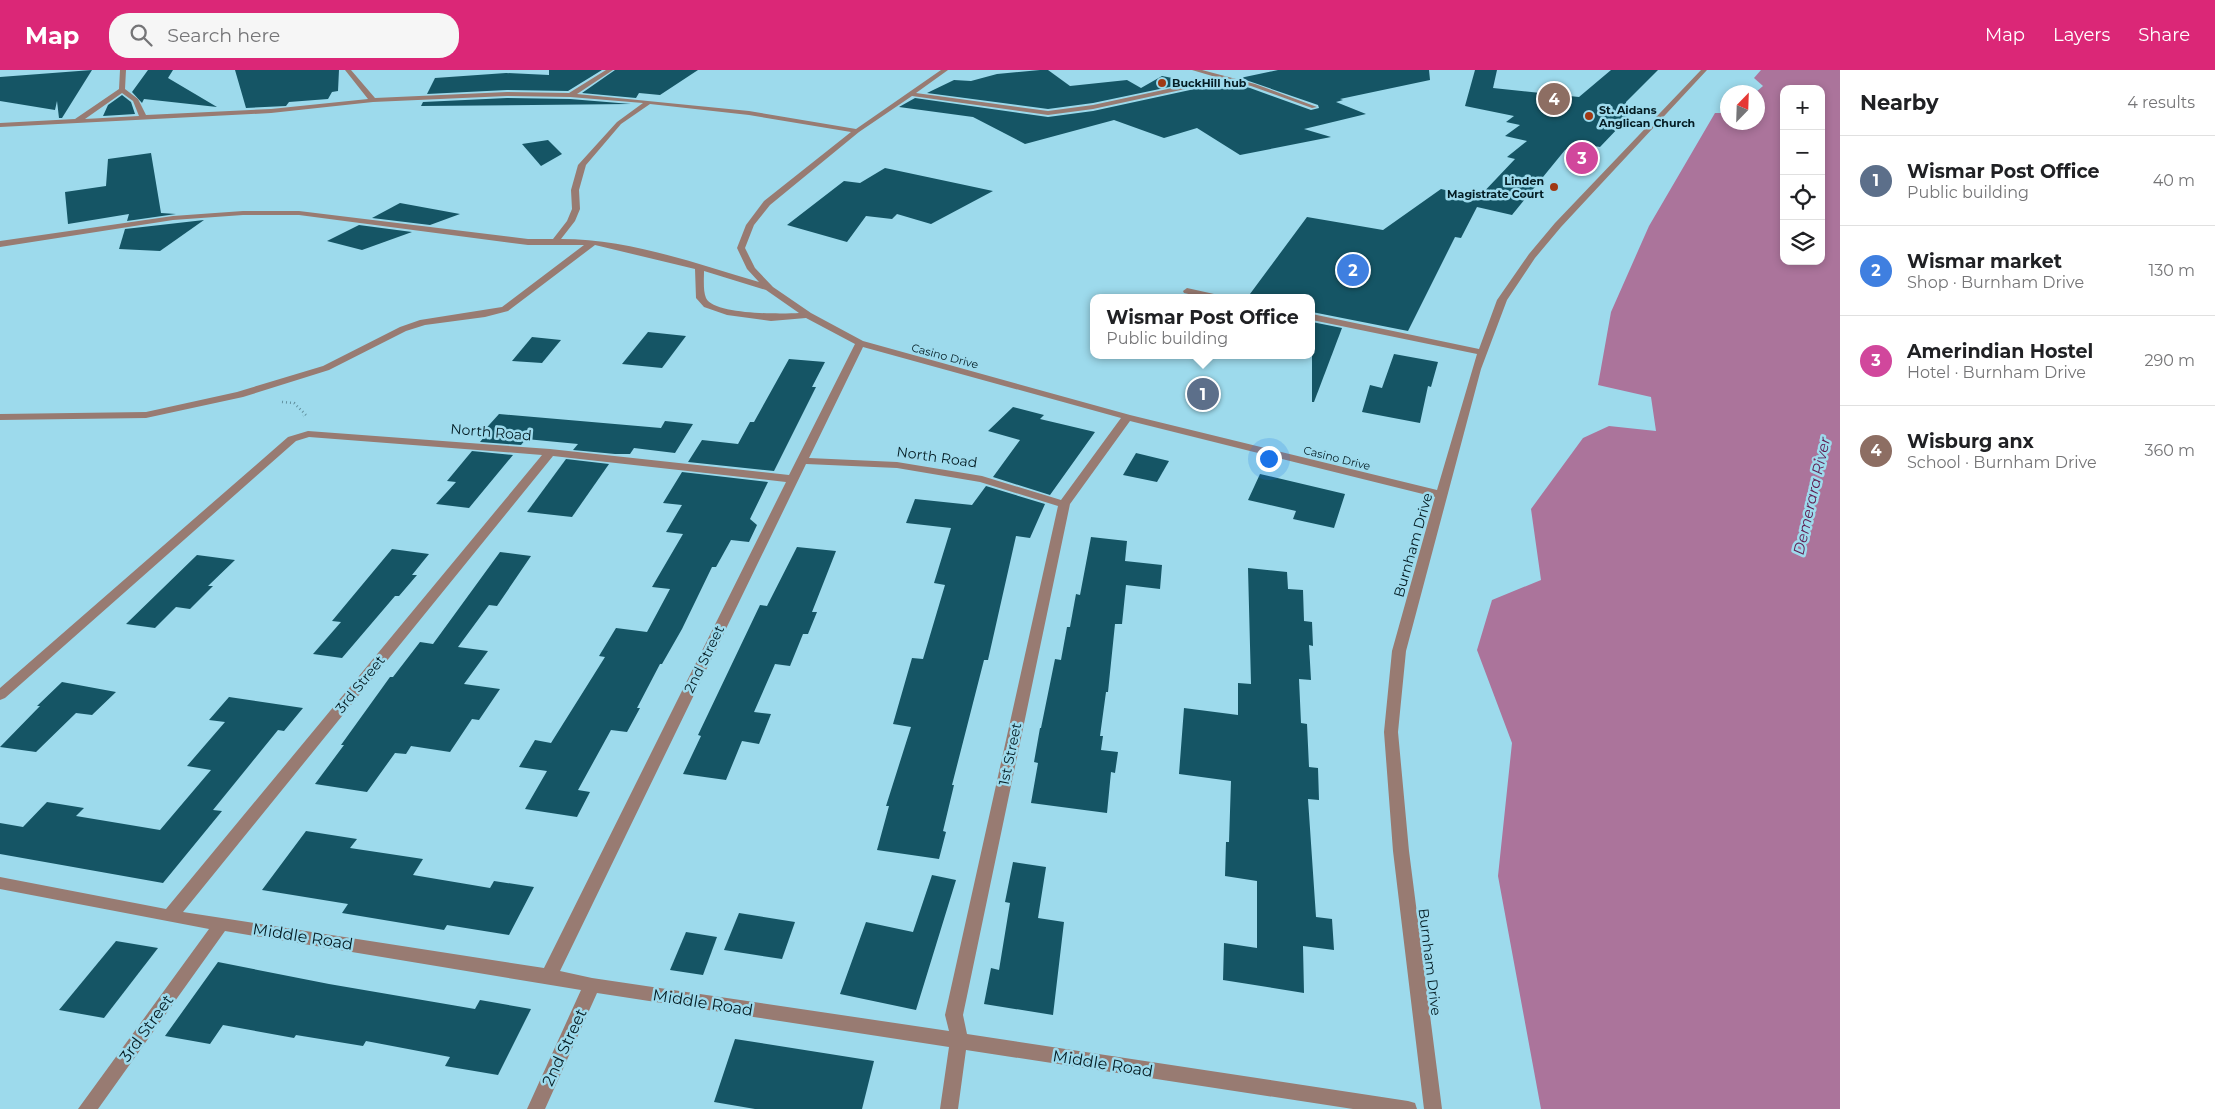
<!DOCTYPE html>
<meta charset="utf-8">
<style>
:root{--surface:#fff;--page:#f6f6f6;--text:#202124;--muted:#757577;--line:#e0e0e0;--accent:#db2777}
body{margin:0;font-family:Montserrat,sans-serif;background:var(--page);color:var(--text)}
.controls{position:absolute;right:15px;top:15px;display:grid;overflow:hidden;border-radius:10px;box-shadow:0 2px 8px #0003}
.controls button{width:45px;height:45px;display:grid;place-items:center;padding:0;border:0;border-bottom:1px solid var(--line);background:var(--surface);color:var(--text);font:25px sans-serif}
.compass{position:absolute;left:1720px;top:15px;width:45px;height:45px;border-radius:50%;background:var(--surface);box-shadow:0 2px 8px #0003;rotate:23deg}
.you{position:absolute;left:1268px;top:388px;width:18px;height:18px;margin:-12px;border:4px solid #fff;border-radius:50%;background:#1a73e8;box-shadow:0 0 0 8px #1a73e833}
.badge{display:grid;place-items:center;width:32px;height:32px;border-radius:50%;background:var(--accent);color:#fff;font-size:16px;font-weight:700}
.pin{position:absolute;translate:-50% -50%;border:2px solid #fff;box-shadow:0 1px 5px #0006}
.popup{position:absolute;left:1090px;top:224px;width:225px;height:65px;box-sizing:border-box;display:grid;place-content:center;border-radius:10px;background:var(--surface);filter:drop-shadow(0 1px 4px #0005);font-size:16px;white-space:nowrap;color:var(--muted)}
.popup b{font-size:19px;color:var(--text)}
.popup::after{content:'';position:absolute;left:50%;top:100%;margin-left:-10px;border:10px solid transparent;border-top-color:var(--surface)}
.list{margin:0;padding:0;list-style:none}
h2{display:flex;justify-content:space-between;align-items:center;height:65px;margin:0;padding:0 20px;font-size:21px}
h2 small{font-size:16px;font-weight:400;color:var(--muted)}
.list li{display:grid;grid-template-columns:32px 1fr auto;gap:15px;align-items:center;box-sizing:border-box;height:90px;padding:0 20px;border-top:1px solid var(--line)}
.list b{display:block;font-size:19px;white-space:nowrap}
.list p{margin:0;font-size:16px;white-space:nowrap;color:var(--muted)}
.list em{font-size:16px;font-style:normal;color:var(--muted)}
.icon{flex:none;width:28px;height:28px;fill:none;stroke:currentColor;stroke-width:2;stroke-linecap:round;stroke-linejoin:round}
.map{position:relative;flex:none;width:1840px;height:1039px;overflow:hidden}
header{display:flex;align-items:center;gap:30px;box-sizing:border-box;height:70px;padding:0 25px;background:var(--accent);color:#fff}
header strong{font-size:24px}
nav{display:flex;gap:28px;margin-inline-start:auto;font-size:18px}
.search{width:350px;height:45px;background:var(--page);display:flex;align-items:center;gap:12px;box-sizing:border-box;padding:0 18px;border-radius:20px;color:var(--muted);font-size:19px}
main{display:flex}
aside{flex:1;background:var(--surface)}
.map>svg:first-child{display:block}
</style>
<header>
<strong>Map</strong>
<div class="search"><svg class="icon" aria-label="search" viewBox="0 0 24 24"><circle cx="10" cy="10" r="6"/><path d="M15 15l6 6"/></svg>Search here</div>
<nav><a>Map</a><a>Layers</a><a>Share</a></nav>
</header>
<main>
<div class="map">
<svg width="1840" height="1039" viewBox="0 0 1840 1039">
<rect width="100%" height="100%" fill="#9ddaec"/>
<path fill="#ab749b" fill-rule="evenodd" d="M1761,0H1840V1039H1541L1498,806L1512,673L1477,580L1492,530L1541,510L1531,439L1583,368L1609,356L1656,361L1651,327L1598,315L1611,242L1649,156L1715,43H1727L1728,52H1758L1756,22L1763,16L1754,8ZM1784,19H1821V191H1784Z"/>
<g fill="#155565">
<path d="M92,0L62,48H59L57,31L55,40L0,31V7Z"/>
<path d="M148,0H173L168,8L217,37L144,29L142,33L132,22Z"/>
<path d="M235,0H339L338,21L332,22L328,29L289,32L286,36L246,38Z"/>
<path d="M549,0H602L568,21L507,20L427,24L435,8L506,3L549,5Z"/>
<path d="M615,0H698L660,25L639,23L636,28L582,23Z"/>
<path d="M1040,0H1048L1070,16L1127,10L1141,18L1162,6L1193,12L1093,33L1048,39L927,23L954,10L971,11L997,4Z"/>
<path d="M1278,0H1429L1430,10L1340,29L1343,30L1336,32L1366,44L1304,59L1331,67L1240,85L1197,58L1164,68L1114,50L1025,74L973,47L899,37L915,28L1048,47L1093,41L1227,12L1250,18L1311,40L1319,38L1318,35L1240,8Z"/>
<path d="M1475,0H1497L1493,18L1579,27L1611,0H1658L1626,32L1627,53L1621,55L1600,77L1576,73L1565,80L1512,145L1477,137L1461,168L1455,167L1408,261L1312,242V228H1247L1307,147L1383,160L1441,119L1478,128L1515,89L1507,87L1527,71L1505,66L1520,55L1506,52L1514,46L1465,36Z"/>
<path d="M122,25L131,32L135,44L103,46L108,35Z"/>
<path d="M507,28L570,29L631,34L421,36L423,32Z"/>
<path d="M548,70L562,84L541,96L522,74Z"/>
<path d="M151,83L161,143L176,144L127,151L129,144L68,154L65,122L106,116L108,89Z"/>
<path d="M885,98L993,121L931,154L897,144L892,149L866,146L847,172L787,155L844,111L860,113Z"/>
<path d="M400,133L460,144L430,155L372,148Z"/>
<path d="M204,150L160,181L119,179L125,159Z"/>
<path d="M359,155L412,162L362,180L327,171Z"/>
<path d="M1312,252L1342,258L1314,332H1312Z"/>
<path d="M648,262L686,266L662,298L622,294Z"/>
<path d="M532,267L561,270L542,293L512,291Z"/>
<path d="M1394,284L1438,292L1431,317L1428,316L1420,353L1362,342L1370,315L1382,318Z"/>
<path d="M789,289L825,292L812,317H816L774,401L688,392L702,370L738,374L750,352H754Z"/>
<path d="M1013,337L1044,345L1040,349L1095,362L1050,425L993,407L1020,370L988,361Z"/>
<path d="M499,344L661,358L665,351L693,354L675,383L634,378L630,384H615L573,380L578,374L526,369L521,375L480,372L485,366L480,365Z"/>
<path d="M472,381L513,385L469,438L436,434L456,412L447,411Z"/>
<path d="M1136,383L1169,391L1157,412L1123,405Z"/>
<path d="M566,389L609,394L572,447L527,442Z"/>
<path d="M682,402L768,412L750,449L757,455L749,472L731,470L716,497H712L682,559L662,594H660L637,638H640L627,662L611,660L578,720L590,722L577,747L525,739L547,701L519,697L535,670L551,673L605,587L599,586L616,558L647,562L670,519L652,517L683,464L666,462L682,435L663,433Z"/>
<path d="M1260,404L1345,424L1334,458L1293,449L1296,441L1248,430Z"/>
<path d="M986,416L1045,434L1030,468L1016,466L988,590H984L952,715H954L943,761L946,762L939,789L877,780L889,736H886L911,657L893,654L912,588L923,589L945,515L934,513L951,458L906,453L915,429L972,435Z"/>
<path d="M1091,467L1127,471L1125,491L1162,495L1160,519L1126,515L1122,554H1115L1108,622H1106L1100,666H1103L1101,680L1118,682L1115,703L1111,702L1107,743L1031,733L1038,693L1034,692L1040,658H1041L1055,589L1061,590L1067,557H1070L1076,524L1080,525Z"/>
<path d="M797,477L836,481L812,542H817L808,564H803L790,596L775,594L754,642L771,644L759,674L742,671L726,710L683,704L701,666L698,665L760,535L767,536Z"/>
<path d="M392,479L429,484L412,505H417L399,526H395L342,588L313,584L341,552L332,551Z"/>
<path d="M500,482L531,486L497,536L489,535L458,577L488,581L464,614L500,619L479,650L472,649L450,682L411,676L406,684L395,683L367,722L315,714L344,675H341L390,607H393L420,572L433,574Z"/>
<path d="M197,485L235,490L208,516H213L190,539L176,537L155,558L126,554Z"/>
<path d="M1248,498L1287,502L1288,519L1303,520L1304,551L1312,552L1313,576L1309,575L1311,610L1299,609L1301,653L1307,654L1309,697L1318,698L1319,730L1308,729L1316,847L1332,849L1334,880L1303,876L1304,923L1223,910L1224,873L1257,878V811L1225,806L1226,772H1229L1231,711L1179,704L1184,638L1238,645V613L1251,614Z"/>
<path d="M62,612L116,622L92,645L76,643L36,682L0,677L40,636H37Z"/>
<path d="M229,627L303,638L284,661L278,660L213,740L222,741L163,813L0,784V753L23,757L47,732L84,738L76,746L160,760L211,700L187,696L225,652L209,650Z"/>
<path d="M306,761L357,769L350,778L423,789L413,805L490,818L494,811L534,817L509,865L447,855L444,860L342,843L348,834L262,820Z"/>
<path d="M1013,792L1046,797L1038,848L1064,852L1053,945L984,934L991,898L999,900L1010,833L1005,832Z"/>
<path d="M932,805L956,810L916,940L840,924L866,852L913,862Z"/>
<path d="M739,843L795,852L782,889L724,880Z"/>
<path d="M686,862L717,867L703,905L670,900Z"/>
<path d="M116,871L158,878L104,948L59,940Z"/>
<path d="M218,892L329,914L475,939L480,930L531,939L498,1005L445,996L450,987L366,971L363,976L296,965L294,968L223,955L210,974L165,966Z"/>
<path d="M735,969L874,991L862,1039H755L714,1032Z"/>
</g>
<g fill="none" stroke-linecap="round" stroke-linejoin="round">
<path stroke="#6392a0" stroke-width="2.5" stroke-dasharray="1 3" stroke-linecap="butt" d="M282,332L294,333L306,345L303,346"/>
<g fill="#987b72" fill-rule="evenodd">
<path d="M120,0H126L125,19L138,29L146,45L271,39L368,29L345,0H351L375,28L507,22L569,23L606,0H613L577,24L749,41L856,59L941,0H948L916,23L1048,41L1093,35L1219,8L1192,0H1202L1255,14L1317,37L1312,38L1251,16L1227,10L1093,39L1048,45L912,26L859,62L770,135L754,155L745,178L755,198L773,217L811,243L863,271L1130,345L1437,420L1477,284L1312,250V244L1479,279L1497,230L1529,184L1555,153L1701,0H1707L1561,157L1535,188L1507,230L1481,299L1406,581L1398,662L1409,781L1442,1039H1424L1393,781L1384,662L1392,581L1435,427L1130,351L1070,434L963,945L967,964L1408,1031L1415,1033L1417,1039H1353L966,980L958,1039H940L949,977L597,923L545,1039H527L581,920L225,861L98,1039H78L209,859L0,819V807L166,839L542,385L309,367L296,371L5,628L0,630V618L288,367L308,361L550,379L789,405L855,274L806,248L771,251L727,245L704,237L696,228L695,199L595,175L508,241L485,247L425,255L406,261L329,300L243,327L146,348L0,350V344L146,342L237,322L323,296L400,257L420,250L502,237L584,175H528L299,145H243L173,150L0,177V171L173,146L243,141H299L528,169H553L567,151L572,139L571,120L578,95L617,52L643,33L570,27L507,26L373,32L271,43L0,57V53L75,49L119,19ZM122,23L133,31L139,46L85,49ZM650,34L749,45L851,62L764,131L746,155L737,178L747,199L759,212C695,193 628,169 561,169L575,151L580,139L579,120L586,95L621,54ZM704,201L766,220L799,243C782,244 714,245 706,228C703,221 704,209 704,201ZM863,277L1121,348L1061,430L982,406L897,392L809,388ZM553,386L786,412L544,898L183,842ZM806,394L897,398L980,412L1058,436L945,945L949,961L592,908L560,901Z"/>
<path d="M1187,218L1223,226L1224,228H1206L1184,223L1183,221Z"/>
</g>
</g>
<g fill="#a03914" stroke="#9ddaec" stroke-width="2">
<circle cx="1162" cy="13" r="5"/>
<circle cx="1589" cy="46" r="5"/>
<circle cx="1554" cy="117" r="5"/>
</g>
<g text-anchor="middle" stroke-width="5" stroke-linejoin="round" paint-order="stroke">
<g font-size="11" font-weight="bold" fill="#041d24" stroke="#9ddaec" text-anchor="start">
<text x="1172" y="17">BuckHill hub</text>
<text x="1599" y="44">St. Aidans<tspan x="1599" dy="13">Anglican Church</tspan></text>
<text x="1544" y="115" text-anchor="end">Linden<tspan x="1544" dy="13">Magistrate Court</tspan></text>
</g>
<g font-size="11" fill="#041d24" stroke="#9ddaec">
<text transform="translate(945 286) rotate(15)" y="4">Casino Drive</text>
<text transform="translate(1337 388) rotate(14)" y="4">Casino Drive</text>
</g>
<g font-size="14" fill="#041d24" stroke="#9ddaec">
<text transform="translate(491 362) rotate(5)" y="5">North Road</text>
<text transform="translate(937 387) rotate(8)" y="5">North Road</text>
<text transform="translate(1413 475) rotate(-74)" y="5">Burnham Drive</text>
<text transform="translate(704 589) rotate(-64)" y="5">2nd Street</text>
<text transform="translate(360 614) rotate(-51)" y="5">3rd Street</text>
<text transform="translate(1010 684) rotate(-78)" y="5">1st Street</text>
<text transform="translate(1430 892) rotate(83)" y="5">Burnham Drive</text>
</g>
<g font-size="15" font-style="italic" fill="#5f1c50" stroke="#9ddaec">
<text transform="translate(1812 426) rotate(-77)" y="5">Demerara River</text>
</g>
<g font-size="16" fill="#041d24" stroke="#9ddaec">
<text transform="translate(303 866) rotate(9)" y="6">Middle Road</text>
<text transform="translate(703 932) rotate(9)" y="6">Middle Road</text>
<text transform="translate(146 958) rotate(-54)" y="6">3rd Street</text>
<text transform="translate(564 977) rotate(-65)" y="6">2nd Street</text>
<text transform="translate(1103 993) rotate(9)" y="6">Middle Road</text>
</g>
</g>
</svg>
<div class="controls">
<button>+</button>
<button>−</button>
<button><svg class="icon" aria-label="locate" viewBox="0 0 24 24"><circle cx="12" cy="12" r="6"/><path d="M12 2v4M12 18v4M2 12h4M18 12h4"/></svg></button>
<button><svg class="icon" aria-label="layers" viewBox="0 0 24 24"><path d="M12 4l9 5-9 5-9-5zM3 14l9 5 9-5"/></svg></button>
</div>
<svg class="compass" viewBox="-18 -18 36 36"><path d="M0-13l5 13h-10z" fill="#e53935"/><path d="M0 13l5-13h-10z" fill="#757577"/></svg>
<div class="you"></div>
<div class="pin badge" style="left:1203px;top:324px;background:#5c6f8a">1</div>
<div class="popup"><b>Wismar Post Office</b>Public building</div>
<div class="pin badge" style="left:1353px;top:200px;background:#3f7fe0">2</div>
<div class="pin badge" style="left:1582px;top:88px;background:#d1479c">3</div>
<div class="pin badge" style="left:1554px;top:29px;background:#8d6e63">4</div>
</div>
<aside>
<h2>Nearby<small>4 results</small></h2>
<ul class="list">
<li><span class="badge" style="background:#5c6f8a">1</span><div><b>Wismar Post Office</b><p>Public building</p></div><em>40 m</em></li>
<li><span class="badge" style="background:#3f7fe0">2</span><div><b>Wismar market</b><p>Shop · Burnham Drive</p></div><em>130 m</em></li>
<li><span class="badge" style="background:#d1479c">3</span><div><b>Amerindian Hostel</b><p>Hotel · Burnham Drive</p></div><em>290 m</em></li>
<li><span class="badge" style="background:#8d6e63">4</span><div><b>Wisburg anx</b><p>School · Burnham Drive</p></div><em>360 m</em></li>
</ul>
</aside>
</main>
